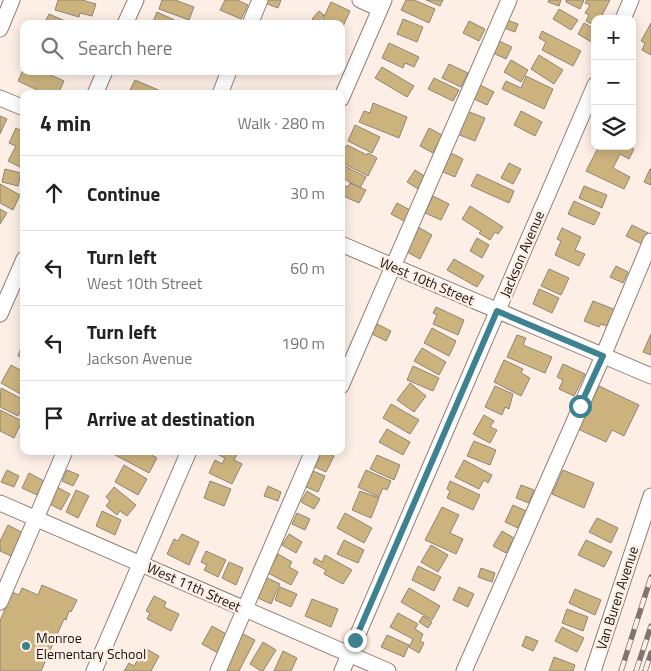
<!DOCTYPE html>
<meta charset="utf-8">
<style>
:root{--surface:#fff;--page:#f6f6f6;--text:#222;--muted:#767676;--line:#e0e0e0}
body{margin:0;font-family:"Titillium Web",sans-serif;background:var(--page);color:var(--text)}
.controls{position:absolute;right:15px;top:15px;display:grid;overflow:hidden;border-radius:10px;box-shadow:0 2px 12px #0003}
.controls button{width:45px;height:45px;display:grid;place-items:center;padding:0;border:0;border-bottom:1px solid var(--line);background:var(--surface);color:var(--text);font:25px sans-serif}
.stop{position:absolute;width:15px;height:15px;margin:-11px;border:4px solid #3e8191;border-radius:50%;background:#fff}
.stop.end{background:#3e8191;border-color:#fff;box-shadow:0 1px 5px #0008}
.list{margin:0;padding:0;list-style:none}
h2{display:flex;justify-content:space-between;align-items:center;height:65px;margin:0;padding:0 20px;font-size:21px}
h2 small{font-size:16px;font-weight:400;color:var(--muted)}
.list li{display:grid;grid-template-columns:32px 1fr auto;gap:15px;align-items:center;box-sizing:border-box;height:75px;padding:0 20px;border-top:1px solid var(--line)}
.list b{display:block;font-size:19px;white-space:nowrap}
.list p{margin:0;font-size:16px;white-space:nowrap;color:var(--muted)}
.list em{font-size:16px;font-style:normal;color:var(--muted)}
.icon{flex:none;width:28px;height:28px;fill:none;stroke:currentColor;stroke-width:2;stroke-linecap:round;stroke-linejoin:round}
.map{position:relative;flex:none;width:651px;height:671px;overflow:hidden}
.search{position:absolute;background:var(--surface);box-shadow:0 2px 12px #0003;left:20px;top:20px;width:325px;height:55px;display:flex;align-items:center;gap:12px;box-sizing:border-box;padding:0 18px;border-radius:10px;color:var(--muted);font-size:19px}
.panel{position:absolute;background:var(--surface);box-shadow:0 2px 12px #0003;left:20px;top:90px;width:325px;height:365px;border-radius:10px}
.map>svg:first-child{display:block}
</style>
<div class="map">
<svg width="651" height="671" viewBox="0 0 651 671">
<rect width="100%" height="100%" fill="#fdefe6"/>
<g fill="#ccb37e" stroke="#8e8677">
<path d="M58,0H82L96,4L92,16L80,13L79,17L55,10Z"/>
<path d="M162,0H175L194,7L189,20L159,9Z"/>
<path d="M225,0H237L248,5L241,19L220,10Z"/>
<path d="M266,0H281L278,8L265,3Z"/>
<path d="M406,0H414L435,9L429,23L401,10Z"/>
<path d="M426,0H443L440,6Z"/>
<path d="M549,0H561L559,6L548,2Z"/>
<path d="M566,0H584L580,9L566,2Z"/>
<path d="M587,0H610L600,19H595V26L586,21L589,15L585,13L590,5L585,3Z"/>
<path d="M331,2L350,11L341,31V24L321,23Z"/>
<path d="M559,9L578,20L571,30L553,19Z"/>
<path d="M319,11L324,15L317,23L312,19Z"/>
<path d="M157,12L183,24H152Z"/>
<path d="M49,14L72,24H44Z"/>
<path d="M403,19L423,27L417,42L397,34Z"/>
<path d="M507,20L518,24L515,32L504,28Z"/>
<path d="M469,21L485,29L479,41L463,33Z"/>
<path d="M584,23L595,29V40L593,43L578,34Z"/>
<path d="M651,23V55L642,50L645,43L641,41Z"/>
<path d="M542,31L581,51L573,66L542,50L546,42L539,38Z"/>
<path d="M499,41L512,47L506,59L493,53Z"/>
<path d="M389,43L419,57L414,67L405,63L403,68L382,58Z"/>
<path d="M539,55L563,70L554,84L531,69Z"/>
<path d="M511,60L528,70L521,82L504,72Z"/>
<path d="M449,64L468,73L461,87L442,78Z"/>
<path d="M382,67L414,86L407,97L375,78Z"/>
<path d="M24,68V71H42L64,81L58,94H46L18,81Z"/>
<path d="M526,76L553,89L544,109L502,89L506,81L521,88Z"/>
<path d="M434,78L459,90L453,101L428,89Z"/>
<path d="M135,80L163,92V94H128Z"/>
<path d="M480,85L494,92L487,105L474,99Z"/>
<path d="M373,103L407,117L399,138L359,122L364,111L370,113Z"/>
<path d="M467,111L485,118L475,141L457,134Z"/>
<path d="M521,111L542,122L535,136L514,125Z"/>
<path d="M0,116L7,119L0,134Z"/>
<path d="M355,125L380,137L372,153L348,141Z"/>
<path d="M16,128L24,132V169L8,161L16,146L9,143Z"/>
<path d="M429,128L442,135L433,153L420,146Z"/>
<path d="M347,145L367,155L368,153L377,158L368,176L341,162V156Z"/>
<path d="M599,146H629L634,149L629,159L620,154L613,168L630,177L624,189L586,171Z"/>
<path d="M451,153L463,159L455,177L443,172Z"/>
<path d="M509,163L521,169L513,184L501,178Z"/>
<path d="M341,164L366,177L360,188L341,177Z"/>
<path d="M5,169L21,173L18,186L2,182Z"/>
<path d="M650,169H651V185L644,182Z"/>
<path d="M415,170L426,177L418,189L407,182Z"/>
<path d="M477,174L514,191L509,203L471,186Z"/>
<path d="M350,183L366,190L359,203L341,195V184L348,187Z"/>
<path d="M0,184L20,195L13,210L0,203Z"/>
<path d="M584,186L607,195L602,208L579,198Z"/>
<path d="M433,196L449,204L441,220L425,213Z"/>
<path d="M574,201L600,213L594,225L568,214Z"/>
<path d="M397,203L410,210L404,221L391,214Z"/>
<path d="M470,206L503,227L498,234L495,232L490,240L479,233L481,231L462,219Z"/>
<path d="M0,209L7,213L0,224Z"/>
<path d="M632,225L648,233L642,244L626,236Z"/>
<path d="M418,227L432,235L420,259L405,251Z"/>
<path d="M562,228L581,237L575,250L585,254L579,266L555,255L561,241L557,239Z"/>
<path d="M477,238L489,245L482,258L470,251Z"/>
<path d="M454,259L484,276L477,287L447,270Z"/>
<path d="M616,266L628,272L623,283L610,277Z"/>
<path d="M549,269L569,278L561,295L541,286Z"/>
<path d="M539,289L559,298L552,313L533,304Z"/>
<path d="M593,301L616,310L609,327L601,324L599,327L584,321Z"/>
<path d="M436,307L464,320L458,335L433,324L437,315L433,313Z"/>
<path d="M377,324L391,331L386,341L372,334Z"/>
<path d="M432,328L456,341L449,356L424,343Z"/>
<path d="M651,334V355L643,352Z"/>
<path d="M517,335L526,338L523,345L552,357L545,373L507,357Z"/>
<path d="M23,342L24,343V359L18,356Z"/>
<path d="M422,348L446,362L439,375L414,361Z"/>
<path d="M504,360L523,369L521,373L530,378L521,396L494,382Z"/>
<path d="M563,364L585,374L574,396L559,389L563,380L557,377Z"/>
<path d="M11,365L24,372V396L1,383Z"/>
<path d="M413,366L439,378L433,391L407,380Z"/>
<path d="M410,383L426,396L414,412L397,400Z"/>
<path d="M495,386L513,394L509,409L505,407L502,415L485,407Z"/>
<path d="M599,386L639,405L624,436L612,430L606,442L578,429Z"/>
<path d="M1,388L24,400V404L18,416L0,407Z"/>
<path d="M391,404L419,420L410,434L383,418Z"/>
<path d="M0,410L22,421L14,438L0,431Z"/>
<path d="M484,415L494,421L490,427L497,430L490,443L473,434Z"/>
<path d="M387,429L410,442L403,455L379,442Z"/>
<path d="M474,441L496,450L490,465L467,456Z"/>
<path d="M117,451H145L157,458L149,473L115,455Z"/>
<path d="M219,451H239L234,460L242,464L232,484L209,473L215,460L222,464L225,458L217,454Z"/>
<path d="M322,451L334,456L326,472L315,467Z"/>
<path d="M377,455L400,465L394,480L370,469Z"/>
<path d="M464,460L492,475L488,483L484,480L479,489L455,477Z"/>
<path d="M124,465L147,479L138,495L115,482Z"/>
<path d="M7,470L19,476L14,487L1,482Z"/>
<path d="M67,470L79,475L73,486L62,481Z"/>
<path d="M366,470L391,481L387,490L383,488L379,497L358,487Z"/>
<path d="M563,470L594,483L584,508L552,494Z"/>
<path d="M313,471L325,476L318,492L306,487Z"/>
<path d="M29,473L44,481L37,495L22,488Z"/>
<path d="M210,481L231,489L224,506L204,498Z"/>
<path d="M450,481L480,495L473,510L447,498L450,491L447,489Z"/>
<path d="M521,485L534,490L529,503L516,498Z"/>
<path d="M268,486L281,492L278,501L264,496Z"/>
<path d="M57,487L70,494L61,510L48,503Z"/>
<path d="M114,487L136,505L127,516L120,511L117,515L106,506L110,501L106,497Z"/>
<path d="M76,490L89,496L78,518L66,512Z"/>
<path d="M307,491L320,499L314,509L301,502Z"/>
<path d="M360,491L379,498L371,518L352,510Z"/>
<path d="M513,505L526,511L518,528L505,522Z"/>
<path d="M442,507L459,515L450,533L463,539L456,554L425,540Z"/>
<path d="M102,511L121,520L115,535L96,526Z"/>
<path d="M297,513L310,519L305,530L292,524Z"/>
<path d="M345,513L372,528L364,543L337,528Z"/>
<path d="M597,518L618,528L611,543L589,532Z"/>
<path d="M8,525L23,533L11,556L0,551V541Z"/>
<path d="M502,531L514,538L506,553L493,546Z"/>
<path d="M182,534L199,542L189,565L167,554L174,539L178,541Z"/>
<path d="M289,534L302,542L296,553L282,545Z"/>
<path d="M344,540L364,550L358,563L337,554Z"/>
<path d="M586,540L612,552L604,567L578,555Z"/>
<path d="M431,545L448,555L438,572L421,562Z"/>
<path d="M206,551L226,560L218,577L204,570L207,565L201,562Z"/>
<path d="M278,554L292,562L289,567L298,572L291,585L268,573Z"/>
<path d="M325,555L352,570L343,584L324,574L326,570L313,563L315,558L322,562Z"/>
<path d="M229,562L243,568L236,585L222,578Z"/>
<path d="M418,566L441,577L434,591L412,580Z"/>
<path d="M481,568L495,573L492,582L478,577Z"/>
<path d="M265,577L280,584L271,604L256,597Z"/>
<path d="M42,585L77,600L71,612L69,611L66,620L64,619L41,671H0V621L12,592L19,595L22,588L38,595Z"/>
<path d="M280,587L297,594L291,607L275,600Z"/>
<path d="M459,587L474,594L468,607L453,600Z"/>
<path d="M409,588L440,606L432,620L401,602Z"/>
<path d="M575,589L601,600L595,615L569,603Z"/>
<path d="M154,596L166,602L164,607L179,614L171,631L147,619L150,613L146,611Z"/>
<path d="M312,599L338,609L331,627L305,616Z"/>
<path d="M567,609L588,617L583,631L562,623Z"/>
<path d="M398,613L418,624L415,629L423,634L420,641L424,643L419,653L409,647L413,639L390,627Z"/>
<path d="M423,616L432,622L428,628L419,622Z"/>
<path d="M212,626L228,635L218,653L202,644Z"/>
<path d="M562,627L584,638L577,652L555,641Z"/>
<path d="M243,634L255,640L239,671H223Z"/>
<path d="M387,635L409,645L404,657L381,647Z"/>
<path d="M526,636L538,641L533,651L522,646Z"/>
<path d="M263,642L276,650L263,671H261L250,664Z"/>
<path d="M145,648L159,656L151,671H124L129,663L134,666Z"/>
<path d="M283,651L297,658L291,671H274Z"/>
<path d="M554,657L575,665L573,671H549Z"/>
</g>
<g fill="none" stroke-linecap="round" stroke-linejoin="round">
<g stroke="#8f7f76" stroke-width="17">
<g id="minor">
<path d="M360,0L380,9"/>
<path d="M623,19L631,0"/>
<path d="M125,24L136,0"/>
<path d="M250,24L260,0"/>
<path d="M0,29L12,0"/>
<path d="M95,94L105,71"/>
<path d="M220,94L229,71"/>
<path d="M0,98L24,108"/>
<path d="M341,99L384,0"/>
<path d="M341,244L651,376"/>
<path d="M0,314L24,259"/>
<path d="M341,386L509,0"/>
<path d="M0,503L388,671"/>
<path d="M0,602L65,451"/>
<path d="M94,671L189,451"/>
<path d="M218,671L313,451"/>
<path d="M342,671L595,85"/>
<path d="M464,671L603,356L651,241"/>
<path d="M593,671L651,496"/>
</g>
</g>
<use href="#minor" stroke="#fff" stroke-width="15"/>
<g stroke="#807671" stroke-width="5.5">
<g id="rail">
<path d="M621,671L651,577"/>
<path d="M636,671L651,626"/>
<path d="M645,671L651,653"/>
</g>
</g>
<use href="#rail" stroke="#fdefe6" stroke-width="4" stroke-dasharray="11" stroke-linecap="butt"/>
</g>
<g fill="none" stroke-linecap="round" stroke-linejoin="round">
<path stroke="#3e8191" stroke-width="6" d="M355,640L497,311L603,356L580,406"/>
</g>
<circle fill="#3e8191" stroke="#fdefe6" stroke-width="2" cx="26" cy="646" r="5"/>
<g text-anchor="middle" stroke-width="5" stroke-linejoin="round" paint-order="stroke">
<g font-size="14" fill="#1a1411" stroke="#fdefe6">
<text transform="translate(522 254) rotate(-67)" y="5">Jackson Avenue</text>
<text transform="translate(427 281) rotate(23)" y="5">West 10th Street</text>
<text transform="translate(194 587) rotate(24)" y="5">West 11th Street</text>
<text transform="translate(617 598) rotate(-72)" y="5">Van Buren Avenue</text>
</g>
<g font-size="14" fill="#1a1411" stroke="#fdefe6" text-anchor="start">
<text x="36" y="643">Monroe<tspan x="36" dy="16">Elementary School</tspan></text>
</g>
</g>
</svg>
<div class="controls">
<button>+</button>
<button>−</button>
<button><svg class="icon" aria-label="layers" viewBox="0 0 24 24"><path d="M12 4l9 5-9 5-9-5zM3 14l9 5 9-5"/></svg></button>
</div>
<div class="stop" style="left:580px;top:406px"></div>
<div class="stop end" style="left:355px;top:640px"></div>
<div class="search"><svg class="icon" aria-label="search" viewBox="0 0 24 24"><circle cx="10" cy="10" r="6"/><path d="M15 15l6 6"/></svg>Search here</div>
<section class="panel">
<h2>4 min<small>Walk · 280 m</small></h2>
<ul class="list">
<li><svg class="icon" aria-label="ahead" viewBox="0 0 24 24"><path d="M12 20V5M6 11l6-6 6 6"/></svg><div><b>Continue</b></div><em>30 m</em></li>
<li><svg class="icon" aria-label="left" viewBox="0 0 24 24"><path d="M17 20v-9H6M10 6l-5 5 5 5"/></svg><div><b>Turn left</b><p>West 10th Street</p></div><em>60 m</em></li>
<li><svg class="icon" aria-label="left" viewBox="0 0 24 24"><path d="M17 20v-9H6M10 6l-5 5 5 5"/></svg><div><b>Turn left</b><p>Jackson Avenue</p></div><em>190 m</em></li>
<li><svg class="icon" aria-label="arrive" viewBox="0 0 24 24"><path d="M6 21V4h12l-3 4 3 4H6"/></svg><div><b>Arrive at destination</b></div></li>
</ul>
</section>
</div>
